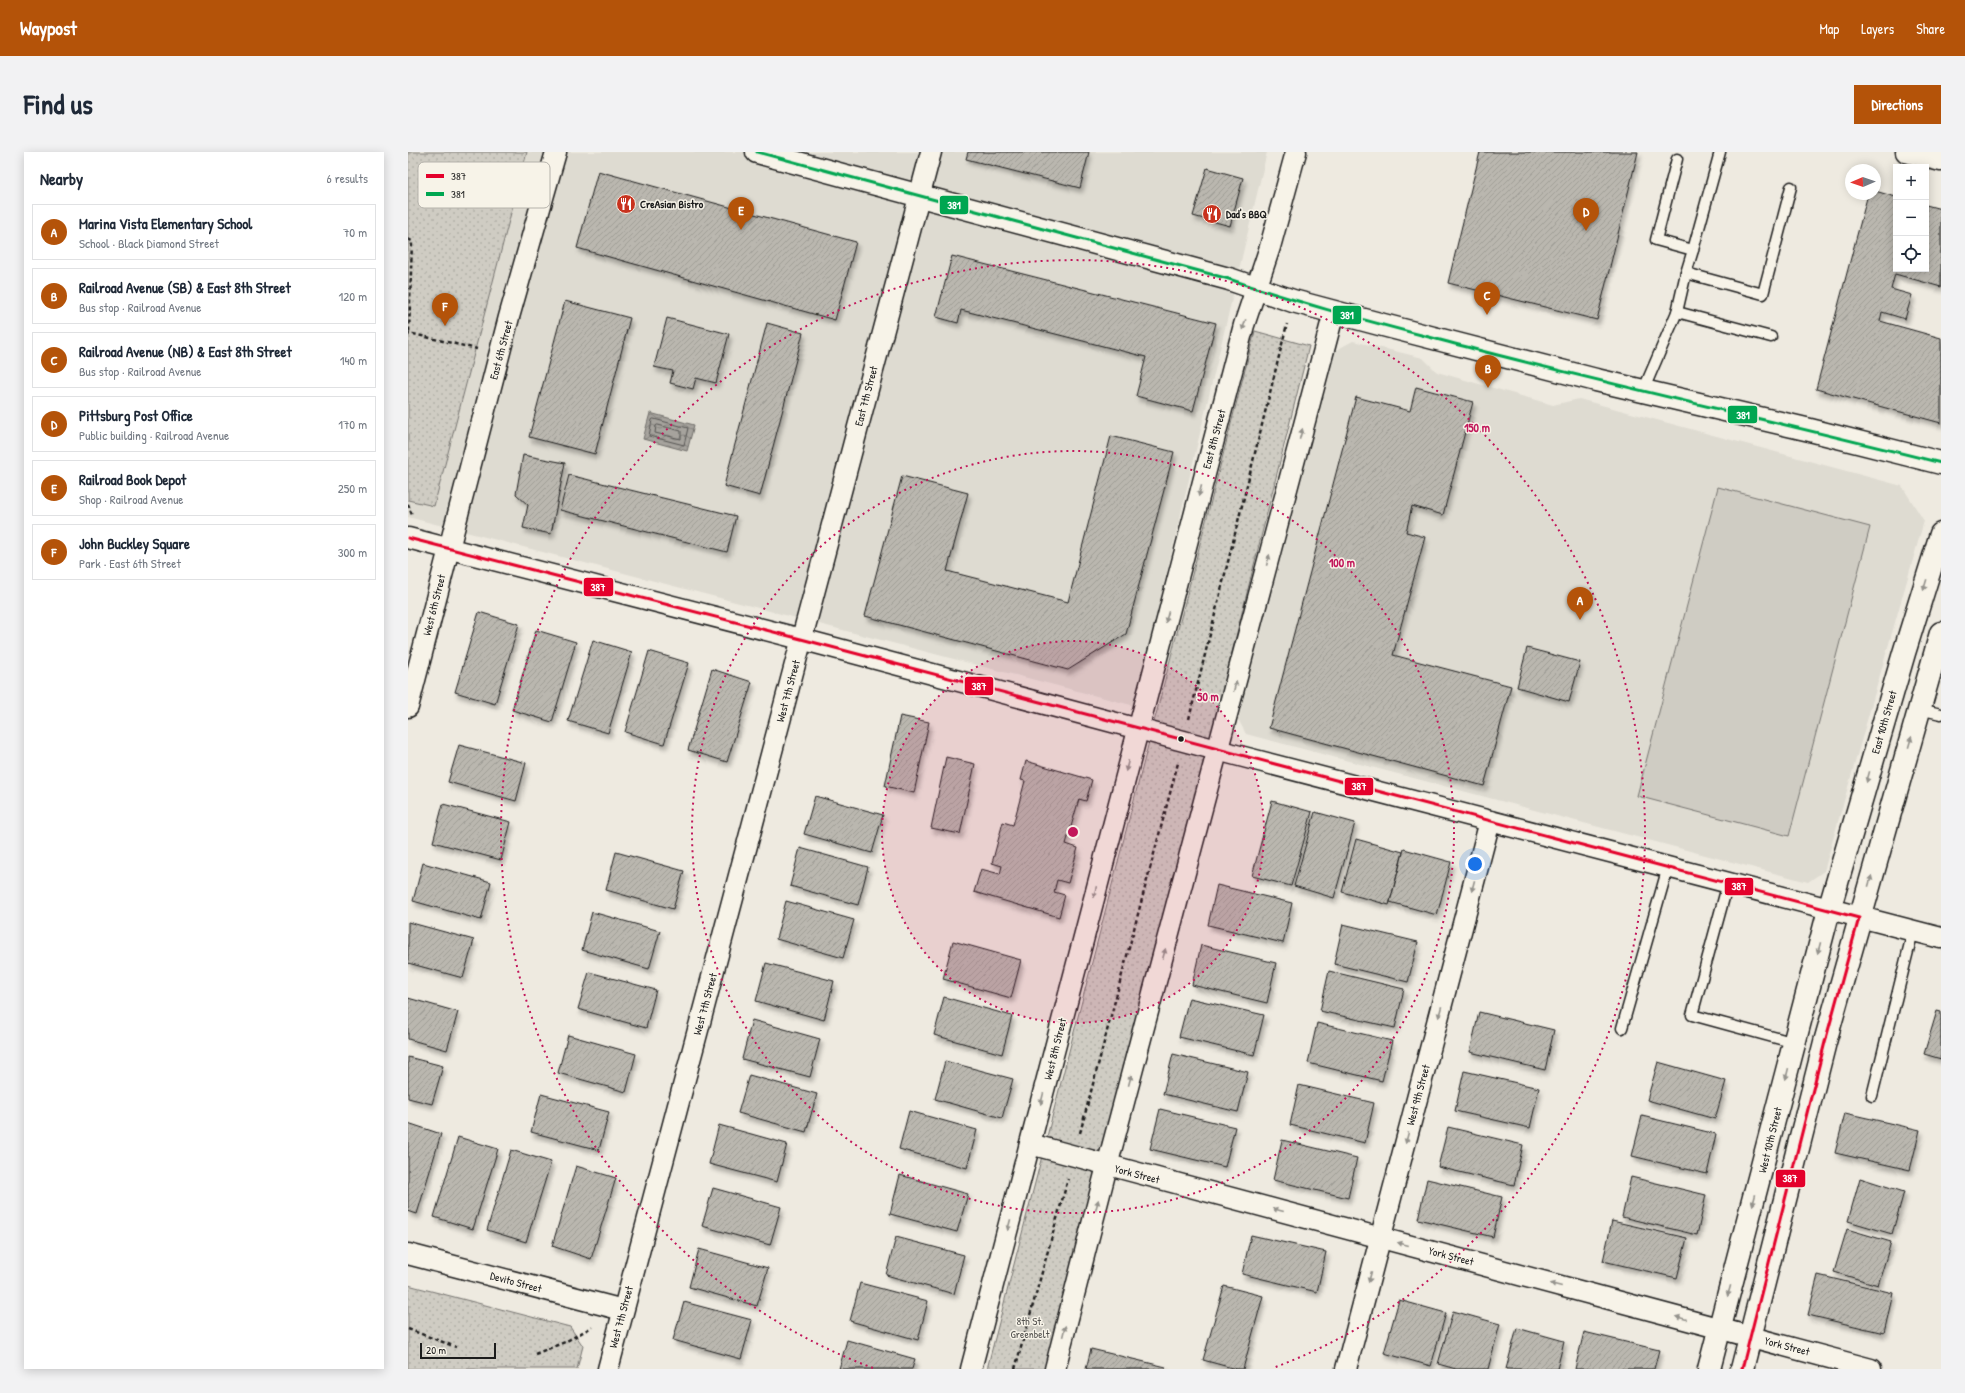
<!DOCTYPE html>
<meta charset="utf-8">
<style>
:root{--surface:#fff;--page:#f2f2f3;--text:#1f2937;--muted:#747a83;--line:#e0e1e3;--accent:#b45309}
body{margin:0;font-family:"Patrick Hand",sans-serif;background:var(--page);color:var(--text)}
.controls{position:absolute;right:12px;top:12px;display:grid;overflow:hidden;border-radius:0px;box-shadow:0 2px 10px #0003}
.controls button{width:36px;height:36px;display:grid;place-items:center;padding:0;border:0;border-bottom:1px solid var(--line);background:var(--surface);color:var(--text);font:20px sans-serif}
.compass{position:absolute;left:1437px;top:12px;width:36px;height:36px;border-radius:50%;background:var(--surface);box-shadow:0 2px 10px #0003;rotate:268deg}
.scale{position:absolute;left:12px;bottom:10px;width:76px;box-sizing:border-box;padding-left:4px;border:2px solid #1c1c1c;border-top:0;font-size:11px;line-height:14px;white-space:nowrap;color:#1c1c1c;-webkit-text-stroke:3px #f7f3e8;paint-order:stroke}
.you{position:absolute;left:1067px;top:712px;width:14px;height:14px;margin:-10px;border:3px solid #fff;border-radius:50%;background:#1a73e8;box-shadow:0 0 0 6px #1a73e833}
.badge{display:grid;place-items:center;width:26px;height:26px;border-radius:50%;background:var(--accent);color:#fff;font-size:13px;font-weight:700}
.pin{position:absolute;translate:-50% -33px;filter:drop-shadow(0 1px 2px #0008)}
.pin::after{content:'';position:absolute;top:21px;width:14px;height:12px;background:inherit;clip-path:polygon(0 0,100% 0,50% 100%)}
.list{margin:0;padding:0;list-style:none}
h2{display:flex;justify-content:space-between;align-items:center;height:52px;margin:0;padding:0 16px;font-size:17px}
h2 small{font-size:13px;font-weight:400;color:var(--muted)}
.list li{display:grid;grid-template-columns:26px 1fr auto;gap:12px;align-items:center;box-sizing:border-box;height:56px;margin:0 8px 8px;padding:0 8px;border:1px solid var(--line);border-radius:0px}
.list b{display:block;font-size:15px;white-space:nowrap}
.list p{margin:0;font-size:13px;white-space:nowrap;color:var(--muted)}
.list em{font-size:13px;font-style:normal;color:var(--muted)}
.icon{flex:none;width:22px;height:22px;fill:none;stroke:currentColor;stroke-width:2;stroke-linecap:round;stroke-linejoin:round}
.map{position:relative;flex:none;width:1533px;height:1217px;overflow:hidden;border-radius:0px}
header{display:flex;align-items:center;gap:24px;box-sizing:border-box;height:56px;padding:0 20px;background:var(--accent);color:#fff}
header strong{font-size:19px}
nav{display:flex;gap:22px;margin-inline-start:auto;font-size:14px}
.intro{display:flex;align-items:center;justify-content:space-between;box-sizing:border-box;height:96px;padding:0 24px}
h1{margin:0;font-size:28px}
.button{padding:10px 18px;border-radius:0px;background:var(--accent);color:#fff;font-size:14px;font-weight:700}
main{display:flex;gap:24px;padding:0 24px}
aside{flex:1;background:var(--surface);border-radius:0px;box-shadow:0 2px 10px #0003}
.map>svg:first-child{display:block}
</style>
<header>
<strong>Waypost</strong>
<nav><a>Map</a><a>Layers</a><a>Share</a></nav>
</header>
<div class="intro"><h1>Find us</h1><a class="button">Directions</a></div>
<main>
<aside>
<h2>Nearby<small>6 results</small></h2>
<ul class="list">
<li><span class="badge">A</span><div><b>Marina Vista Elementary School</b><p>School · Black Diamond Street</p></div><em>70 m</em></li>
<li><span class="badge">B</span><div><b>Railroad Avenue (SB) &amp; East 8th Street</b><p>Bus stop · Railroad Avenue</p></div><em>120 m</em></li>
<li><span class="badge">C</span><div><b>Railroad Avenue (NB) &amp; East 8th Street</b><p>Bus stop · Railroad Avenue</p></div><em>140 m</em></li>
<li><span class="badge">D</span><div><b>Pittsburg Post Office</b><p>Public building · Railroad Avenue</p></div><em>170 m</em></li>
<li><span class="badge">E</span><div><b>Railroad Book Depot</b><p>Shop · Railroad Avenue</p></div><em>250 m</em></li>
<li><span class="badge">F</span><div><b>John Buckley Square</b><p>Park · East 6th Street</p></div><em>300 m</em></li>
</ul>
</aside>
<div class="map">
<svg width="1533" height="1217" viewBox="0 0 1533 1217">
<defs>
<pattern id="grass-dots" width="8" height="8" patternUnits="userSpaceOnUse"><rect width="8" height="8" fill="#cfccc3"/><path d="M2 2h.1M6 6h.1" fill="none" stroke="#b1afa7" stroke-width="1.8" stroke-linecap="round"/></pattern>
<pattern id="water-waves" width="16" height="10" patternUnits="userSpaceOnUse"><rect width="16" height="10" fill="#a6a39d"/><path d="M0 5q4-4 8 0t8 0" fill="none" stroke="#86847f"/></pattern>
<pattern id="building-hatch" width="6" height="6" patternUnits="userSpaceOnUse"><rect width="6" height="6" fill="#bab7af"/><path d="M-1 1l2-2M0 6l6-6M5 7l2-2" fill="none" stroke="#9f9d96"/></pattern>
<filter id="shadow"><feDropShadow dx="2.5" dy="4.5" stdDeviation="2" flood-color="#0004"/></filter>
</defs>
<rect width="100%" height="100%" fill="#eeeae0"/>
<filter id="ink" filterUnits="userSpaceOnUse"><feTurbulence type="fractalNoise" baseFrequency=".025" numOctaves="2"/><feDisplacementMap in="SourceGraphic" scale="8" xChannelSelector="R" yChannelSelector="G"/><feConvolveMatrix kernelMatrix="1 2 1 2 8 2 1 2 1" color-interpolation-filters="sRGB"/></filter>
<g filter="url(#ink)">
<g fill="#dedbd1">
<path d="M0,0H859L727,554L0,365Z"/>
<path d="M945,189L1015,206L1029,220L1145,253L1171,247L1494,334L1516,369L1416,719L1400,730L838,582L830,567L928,198Z"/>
</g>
<g fill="url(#grass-dots)" stroke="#767470">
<path d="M0,0H119L26,354L0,348Z"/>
<path d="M847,179L901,194L644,1217H579Z"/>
<path d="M0,1133L162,1175L175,1194L169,1217H0Z"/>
</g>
<path fill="#cfccc3" stroke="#767470" d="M1310,335L1462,375L1381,684L1229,644Z"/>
<path fill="url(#water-waves)" stroke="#6f6d69" d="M242,261L286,273L279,299L235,287Z"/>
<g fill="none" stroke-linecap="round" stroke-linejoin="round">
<g stroke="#535250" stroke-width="1">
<path d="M246,267L280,276L276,293L241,284L244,268Z"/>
<path d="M250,273L273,279V287L247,281L248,274Z"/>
</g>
</g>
<g fill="url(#building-hatch)" stroke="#1c1c1c" filter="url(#shadow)">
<path d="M560,0H681L672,36L558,7Z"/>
<path d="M1072,0H1230L1189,168L1040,131Z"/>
<path d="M799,16L835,26L822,74L785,64Z"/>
<path d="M190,19L448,90L427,168L169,96Z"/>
<path d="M1467,39L1488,45V117H1518V53L1533,57V135L1487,122L1483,137L1504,143L1497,167L1474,160L1472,169L1533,186V271L1408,237L1460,42H1467Z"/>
<path d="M544,104L808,171L785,259L728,244L738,205L553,158L550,171L528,165Z"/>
<path d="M157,149L222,166L187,302L121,285Z"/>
<path d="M259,166L321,182L308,231L288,226L285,237L262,231L265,219L246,215Z"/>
<path d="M359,171L395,181L352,344L316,334Z"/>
<path d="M1008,235L1065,250L1035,363L1004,354L998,380L1017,385L985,503L1103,534L1076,634L861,576L948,245L1002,259Z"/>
<path d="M703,284L766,300L718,482L660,518L457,464L494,324L560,341L539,419L660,450Z"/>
<path d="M115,303L157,311L143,382L115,376L120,353L108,342Z"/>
<path d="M161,323L328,364L319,400L152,358Z"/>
<path d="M71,460L111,472L87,552L47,540Z"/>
<path d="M128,478L168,490L144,570L104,558Z"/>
<path d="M185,488L224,500L200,581L160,569Z"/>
<path d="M1119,496L1172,510L1161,550L1109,535Z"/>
<path d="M241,499L281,511L256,592L217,580Z"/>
<path d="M304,517L344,530L319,610L280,598Z"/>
<path d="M492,564L521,570L506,641L477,634Z"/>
<path d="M51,593L118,611L108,649L40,630Z"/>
<path d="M538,605L567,612L552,682L523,676Z"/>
<path d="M618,609L684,628L678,649L671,647L658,692L670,696L660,731L649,728L646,740L657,743L651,765L566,740L573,717L592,722L594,714L584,711L595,670L605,673L617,629L613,628Z"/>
<path d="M407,644L475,663L464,701L396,682Z"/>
<path d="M864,649L904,660L883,734L844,724Z"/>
<path d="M35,652L103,670L93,708L25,690Z"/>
<path d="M907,660L947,671L926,746L886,734Z"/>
<path d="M948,687L995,700L981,753L934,740Z"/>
<path d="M392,696L460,715L450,753L382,734Z"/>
<path d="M996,697L1043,710L1029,763L982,750Z"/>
<path d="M208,700L276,719L265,757L198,738Z"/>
<path d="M15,711L83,730L73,768L5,749Z"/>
<path d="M809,733L884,751L875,791L800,773Z"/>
<path d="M378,749L446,768L435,806L368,787Z"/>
<path d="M184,760L252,779L241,817L174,798Z"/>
<path d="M0,770L66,788L55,826L0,811Z"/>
<path d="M935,772L1010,790L1000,830L926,812Z"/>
<path d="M545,789L613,808L603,846L535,827Z"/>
<path d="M793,793L868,811L859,851L784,833Z"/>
<path d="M358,811L426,829L416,868L348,849Z"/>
<path d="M921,819L996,837L987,876L912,859Z"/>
<path d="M181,820L248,838L238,876L170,857Z"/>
<path d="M536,845L604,864L594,902L526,883Z"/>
<path d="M0,846L50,860L39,898L0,887Z"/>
<path d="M781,846L856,863L846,903L771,885Z"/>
<path d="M1529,859L1533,860V907L1516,902Z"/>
<path d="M1071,860L1146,878L1137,918L1062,900Z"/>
<path d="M344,868L412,887L402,925L334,907Z"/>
<path d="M909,871L984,889L974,929L900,911Z"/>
<path d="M160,883L228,902L218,940L150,921Z"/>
<path d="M765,902L840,920L830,960L755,942Z"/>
<path d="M0,905L35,914L24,952L0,946Z"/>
<path d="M537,909L605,927L594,966L527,947Z"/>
<path d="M1250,910L1318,929L1307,967L1239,948Z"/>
<path d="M1056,919L1131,936L1122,976L1047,959Z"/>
<path d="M341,923L409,942L398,980L330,961Z"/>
<path d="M891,933L966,951L957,991L882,973Z"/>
<path d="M133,942L201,960L191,998L123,980Z"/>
<path d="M752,957L827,975L817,1015L742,997Z"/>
<path d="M501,959L569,978L559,1016L491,997Z"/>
<path d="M1437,961L1512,978L1502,1018L1427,1001Z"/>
<path d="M1234,964L1308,982L1299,1022L1224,1004Z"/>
<path d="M0,971L33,982L9,1062L0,1059Z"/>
<path d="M311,973L379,992L369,1030L301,1012Z"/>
<path d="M1040,975L1115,993L1106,1033L1030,1015Z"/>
<path d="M50,985L90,997L65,1077L26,1065Z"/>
<path d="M874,988L949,1006L940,1046L865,1028Z"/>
<path d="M103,998L143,1010L118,1090L79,1078Z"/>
<path d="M168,1014L208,1026L183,1107L144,1094Z"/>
<path d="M492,1023L560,1042L549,1080L482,1062Z"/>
<path d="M1223,1025L1298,1043L1289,1083L1214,1065Z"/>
<path d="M1452,1026L1496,1040L1484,1082L1440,1069Z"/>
<path d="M1019,1027L1094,1045L1085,1085L1010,1067Z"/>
<path d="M305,1036L373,1055L362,1093L294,1074Z"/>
<path d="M1204,1069L1279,1086L1269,1126L1195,1109Z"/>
<path d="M1439,1077L1483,1090L1470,1133L1426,1120Z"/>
<path d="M843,1083L918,1100L909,1140L834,1122Z"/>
<path d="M488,1085L556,1103L546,1142L478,1123Z"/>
<path d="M291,1097L360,1116L349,1154L281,1135Z"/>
<path d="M1410,1123L1485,1141L1476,1181L1400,1163Z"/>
<path d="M452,1131L520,1149L510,1188L442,1169Z"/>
<path d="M816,1134L855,1144L835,1217H828L795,1208Z"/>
<path d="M991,1148L1038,1161L1023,1214L976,1201Z"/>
<path d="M276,1150L344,1168L333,1207L265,1188Z"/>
<path d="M1045,1159L1092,1172L1080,1217H1048L1030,1212Z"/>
<path d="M1109,1176L1156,1189L1149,1217H1098Z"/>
<path d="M1176,1180L1251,1198L1246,1217H1167Z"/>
<path d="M439,1188L507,1207L504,1217H431Z"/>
<path d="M683,1197L758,1215L757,1217H678Z"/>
</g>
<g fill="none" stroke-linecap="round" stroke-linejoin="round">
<g stroke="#1c1c1c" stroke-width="13">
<g id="lane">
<path d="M1269,7L1248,88L1285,98L1278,121L1355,142L1383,35"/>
<path d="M1285,98L1312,0"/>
<path d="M1278,121L1269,160L1363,185"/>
<path d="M1235,239L1269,160"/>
<path d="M1511,557L1533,562"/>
<path d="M1320,731L1284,863L1387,891"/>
<path d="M1214,876L1260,715"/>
<path d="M1464,944L1505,779"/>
</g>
</g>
<g stroke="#1c1c1c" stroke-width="23">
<g id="street">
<path d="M1498,0L1533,9"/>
<path d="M0,386L393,487L828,603L1533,786"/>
<path d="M0,555L101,165L148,0"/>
<path d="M622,992L1463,1217"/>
<path d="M0,1102L215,1158"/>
<path d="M200,1217L523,0"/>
<path d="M563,1217L836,173L862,95L888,0"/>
<path d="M647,1217L699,1014L926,160"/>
<path d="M938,1217L1082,669"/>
</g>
</g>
<g stroke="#1c1c1c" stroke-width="25">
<g id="secondary">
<path d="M349,0L821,127L885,149L979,174L1188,228L1402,278L1533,311"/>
<path d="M1301,1217L1421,758L1496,501L1533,382"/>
<path d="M1334,1217L1417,890L1533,481"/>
</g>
</g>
<g stroke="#1c1c1c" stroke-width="2.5" stroke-dasharray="4 3" stroke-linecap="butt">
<path d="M0,87L4,89L1,181"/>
<path d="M0,184L1,181L69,197"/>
<path d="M0,352L4,363"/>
<path d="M781,567L879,172"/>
<path d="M672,981L770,611"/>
<path d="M0,1177L48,1195"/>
<path d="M127,1202L157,1190L184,1175"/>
<path d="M607,1217L660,1027"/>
</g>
<use href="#lane" stroke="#f7f3e8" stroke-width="10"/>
<use href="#street" stroke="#f7f3e8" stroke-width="20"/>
<use href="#secondary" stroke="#f7f3e8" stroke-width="22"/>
<g stroke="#f7f3e8" stroke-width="6">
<path id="bus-1" d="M0,386L393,487L1451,766L1417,890L1334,1217"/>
</g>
<g stroke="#f7f3e8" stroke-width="6">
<path id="bus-2" d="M349,0L821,127C902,155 984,175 1066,197C1221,237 1378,272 1533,311"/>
</g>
<use href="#bus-1" stroke="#e4002b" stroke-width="3"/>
<use href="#bus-2" stroke="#00a651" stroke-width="3"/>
</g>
<defs><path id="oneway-solid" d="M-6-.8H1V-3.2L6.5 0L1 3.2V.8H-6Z"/></defs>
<g fill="#94928c">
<use href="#oneway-solid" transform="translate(836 173) rotate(107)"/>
<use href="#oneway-solid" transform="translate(893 282) rotate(-75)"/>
<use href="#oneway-solid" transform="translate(792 339) rotate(105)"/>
<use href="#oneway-solid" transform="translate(860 408) rotate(-75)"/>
<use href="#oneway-solid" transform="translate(1517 433) rotate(107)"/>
<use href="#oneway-solid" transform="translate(759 465) rotate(105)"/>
<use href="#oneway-solid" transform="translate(827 534) rotate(-75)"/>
<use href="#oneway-solid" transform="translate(1502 590) rotate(-74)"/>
<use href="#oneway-solid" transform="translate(719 614) rotate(104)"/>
<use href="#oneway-solid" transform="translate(1460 625) rotate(106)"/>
<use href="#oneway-solid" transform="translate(1462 729) rotate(-74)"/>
<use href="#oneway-solid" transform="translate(1065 734) rotate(105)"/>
<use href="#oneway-solid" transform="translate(687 740) rotate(104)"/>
<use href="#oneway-solid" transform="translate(1411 796) rotate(105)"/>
<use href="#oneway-solid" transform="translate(756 802) rotate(-75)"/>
<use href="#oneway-solid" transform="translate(1032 860) rotate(105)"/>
<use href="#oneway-solid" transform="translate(1379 922) rotate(104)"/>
<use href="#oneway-solid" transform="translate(722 928) rotate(-75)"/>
<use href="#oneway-solid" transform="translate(634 947) rotate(104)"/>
<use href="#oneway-solid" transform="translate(999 986) rotate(105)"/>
<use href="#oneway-solid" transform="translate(1346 1048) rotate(105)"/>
<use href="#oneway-solid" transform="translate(689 1053) rotate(-76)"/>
<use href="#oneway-solid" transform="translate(870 1058) rotate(-165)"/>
<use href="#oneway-solid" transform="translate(601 1073) rotate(105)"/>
<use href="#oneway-solid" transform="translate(995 1092) rotate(-165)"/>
<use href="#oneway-solid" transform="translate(962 1125) rotate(105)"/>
<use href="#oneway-solid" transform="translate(1148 1133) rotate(-165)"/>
<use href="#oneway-solid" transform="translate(1321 1139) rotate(106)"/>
<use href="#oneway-solid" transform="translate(1273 1166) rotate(-165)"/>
<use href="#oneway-solid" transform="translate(656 1179) rotate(-76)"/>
</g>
</g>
<circle cx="665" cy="680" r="191" fill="#c2185b" fill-opacity=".12"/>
<g fill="none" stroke="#c2185b" stroke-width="2" stroke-dasharray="2 4">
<circle cx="665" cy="680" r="191"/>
<circle cx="665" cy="680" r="381"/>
<path d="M465 1216A572 572 0 1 1 865 1216"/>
</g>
<defs>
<g id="restaurant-disc" transform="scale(1)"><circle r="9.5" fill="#c8321e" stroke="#f7f3e8"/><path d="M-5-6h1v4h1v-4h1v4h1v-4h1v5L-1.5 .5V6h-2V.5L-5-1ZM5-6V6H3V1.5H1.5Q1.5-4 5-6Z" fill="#fff"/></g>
</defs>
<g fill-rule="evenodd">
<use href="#restaurant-disc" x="218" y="52"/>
<use href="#restaurant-disc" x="804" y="62"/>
</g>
<circle fill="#1c1c1c" stroke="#f7f3e8" stroke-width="1.5" cx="773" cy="587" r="3.5"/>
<g text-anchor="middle" stroke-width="3" stroke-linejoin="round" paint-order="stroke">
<g font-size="11" font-weight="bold" fill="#1c1c1c" stroke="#f7f3e8" text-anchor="start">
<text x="232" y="56">CreAsian Bistro</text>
<text x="818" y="66">Dad's BBQ</text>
</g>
<g font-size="11" fill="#1c1c1c" stroke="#f7f3e8">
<text transform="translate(93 198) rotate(-75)" y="4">East 6th Street</text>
<text transform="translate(458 244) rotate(-75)" y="4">East 7th Street</text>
<text transform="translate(806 287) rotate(-75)" y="4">East 8th Street</text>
<text transform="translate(26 453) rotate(-76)" y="4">West 6th Street</text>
<text transform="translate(380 539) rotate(-75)" y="4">West 7th Street</text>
<text transform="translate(1476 570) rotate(-74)" y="4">East 10th Street</text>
<text transform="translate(297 852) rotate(-75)" y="4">West 7th Street</text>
<text transform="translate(647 897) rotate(-76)" y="4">West 8th Street</text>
<text transform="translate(1010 943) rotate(-75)" y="4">West 9th Street</text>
<text transform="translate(1362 988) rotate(-76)" y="4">West 10th Street</text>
<text transform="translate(729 1022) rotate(15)" y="4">York Street</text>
<text transform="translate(1043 1104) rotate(15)" y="4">York Street</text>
<text transform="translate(108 1130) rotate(15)" y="4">Devito Street</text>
<text transform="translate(213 1165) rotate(-75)" y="4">West 7th Street</text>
<text transform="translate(1379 1194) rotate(15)" y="4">York Street</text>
</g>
<g font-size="11" fill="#52514e" stroke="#f7f3e8">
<text x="622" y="1173">8th St.<tspan x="622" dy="13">Greenbelt</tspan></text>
</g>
</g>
<rect x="10" y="10" width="132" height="46" rx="6" fill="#f7f3e8" stroke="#b5b2ab" stroke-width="1"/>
<rect x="18" y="22" width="18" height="4" fill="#e4002b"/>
<rect x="18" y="40" width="18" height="4" fill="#00a651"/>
<g font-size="11" fill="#1c1c1c">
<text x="43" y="28">387</text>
<text x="43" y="46">381</text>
</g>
<circle cx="665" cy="680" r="6" fill="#c2185b" stroke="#f7f3e8" stroke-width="2"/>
<g font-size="12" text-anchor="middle" font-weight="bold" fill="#c2185b" stroke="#f7f3e8" stroke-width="3" stroke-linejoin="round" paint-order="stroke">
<text x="1069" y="280">150 m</text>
<text x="934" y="415">100 m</text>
<text x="800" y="549">50 m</text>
</g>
<g stroke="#f7f3e8" stroke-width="1.5">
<rect x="531" y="43" width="30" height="20" rx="4" fill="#00a651"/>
<rect x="924" y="153" width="30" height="20" rx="4" fill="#00a651"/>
<rect x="1319" y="253" width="31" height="19" rx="4" fill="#00a651"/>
<rect x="175" y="425" width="31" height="20" rx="4" fill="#e4002b"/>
<rect x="556" y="524" width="30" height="20" rx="4" fill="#e4002b"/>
<rect x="936" y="625" width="30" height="19" rx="4" fill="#e4002b"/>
<rect x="1316" y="725" width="30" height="19" rx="4" fill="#e4002b"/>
<rect x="1367" y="1017" width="31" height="19" rx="4" fill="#e4002b"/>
</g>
<g font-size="11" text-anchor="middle" font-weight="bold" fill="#fff">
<text x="546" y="57">381</text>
<text x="939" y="167">381</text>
<text x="1335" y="267">381</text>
<text x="190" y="439">387</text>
<text x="571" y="538">387</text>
<text x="951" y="638">387</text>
<text x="1331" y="738">387</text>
<text x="1382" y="1030">387</text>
</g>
</svg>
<div class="controls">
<button>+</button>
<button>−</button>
<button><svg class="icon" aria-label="locate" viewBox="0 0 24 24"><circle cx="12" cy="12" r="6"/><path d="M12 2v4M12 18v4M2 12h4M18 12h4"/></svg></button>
</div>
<svg class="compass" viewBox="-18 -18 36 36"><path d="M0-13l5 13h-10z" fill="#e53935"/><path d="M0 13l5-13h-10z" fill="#747a83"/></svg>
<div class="scale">20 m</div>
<div class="you"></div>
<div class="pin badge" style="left:1172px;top:468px">A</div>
<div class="pin badge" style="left:1080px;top:236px">B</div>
<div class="pin badge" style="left:1079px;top:163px">C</div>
<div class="pin badge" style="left:1178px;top:79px">D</div>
<div class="pin badge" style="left:333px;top:78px">E</div>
<div class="pin badge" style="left:37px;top:174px">F</div>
</div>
</main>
